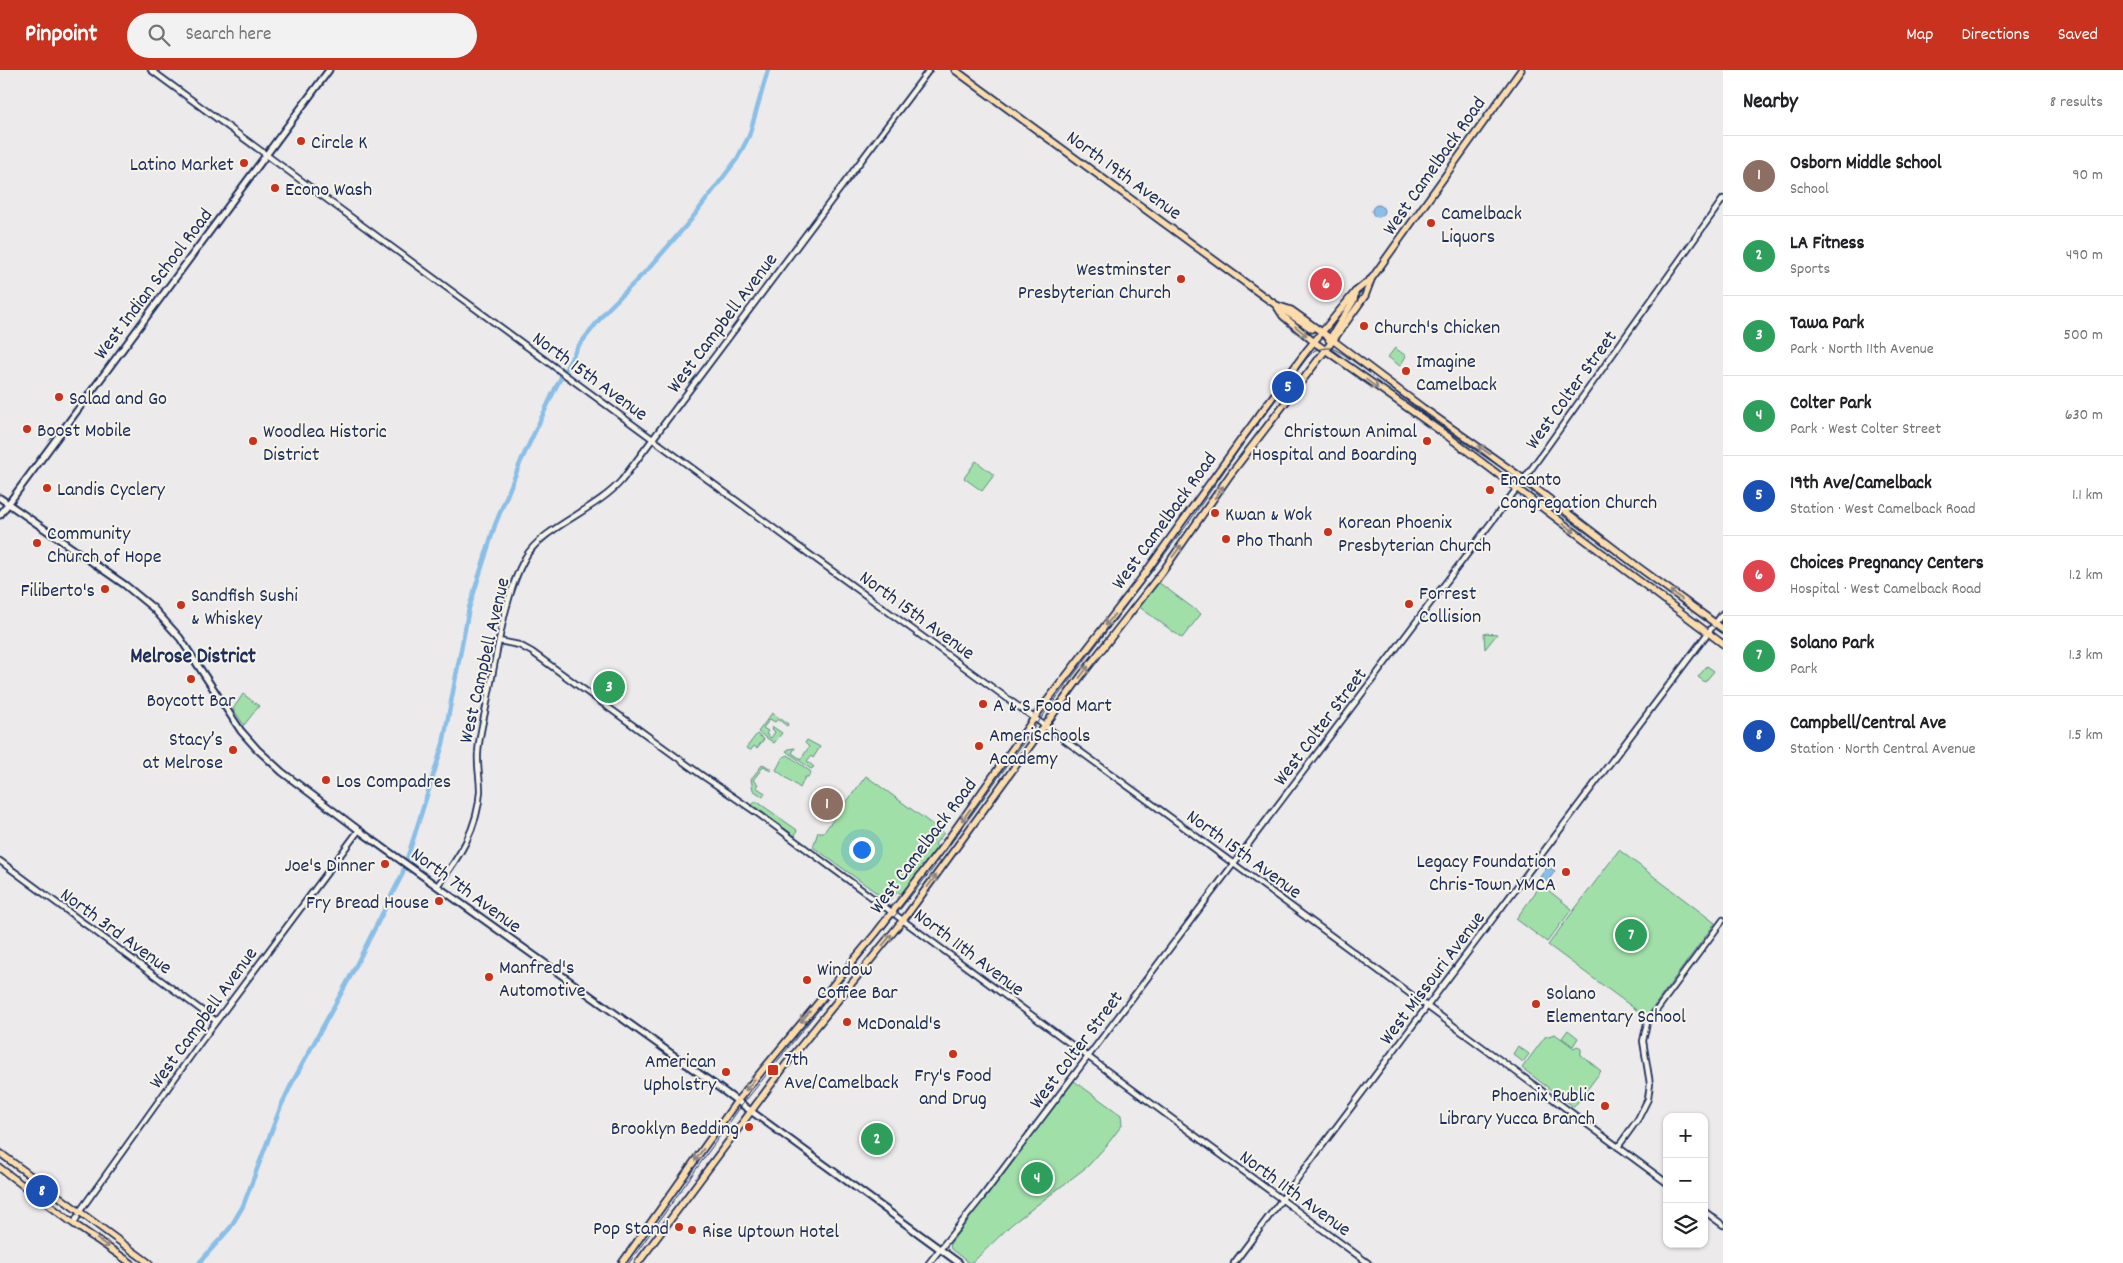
<!DOCTYPE html>
<meta charset="utf-8">
<style>
:root{--surface:#fff;--page:#f2f2f2;--text:#202124;--muted:#757577;--line:#e0e0e0;--accent:#c8321e}
body{margin:0;font-family:Dekko,sans-serif;background:var(--page);color:var(--text)}
.controls{position:absolute;right:15px;bottom:15px;display:grid;overflow:hidden;border-radius:10px;box-shadow:0 1px 4px #0004}
.controls button{width:45px;height:45px;display:grid;place-items:center;padding:0;border:0;border-bottom:1px solid var(--line);background:var(--surface);color:var(--text);font:25px sans-serif}
.you{position:absolute;left:861px;top:779px;width:18px;height:18px;margin:-12px;border:4px solid #fff;border-radius:50%;background:#1a73e8;box-shadow:0 0 0 8px #1a73e833}
.badge{display:grid;place-items:center;width:32px;height:32px;border-radius:50%;background:var(--accent);color:#fff;font-size:16px;font-weight:700}
.pin{position:absolute;translate:-50% -50%;border:2px solid #fff;box-shadow:0 1px 5px #0006}
.list{margin:0;padding:0;list-style:none}
h2{display:flex;justify-content:space-between;align-items:center;height:65px;margin:0;padding:0 20px;font-size:21px}
h2 small{font-size:16px;font-weight:400;color:var(--muted)}
.list li{display:grid;grid-template-columns:32px 1fr auto;gap:15px;align-items:center;box-sizing:border-box;height:80px;padding:0 20px;border-top:1px solid var(--line)}
.list b{display:block;font-size:19px;white-space:nowrap}
.list p{margin:0;font-size:16px;white-space:nowrap;color:var(--muted)}
.list em{font-size:16px;font-style:normal;color:var(--muted)}
.icon{flex:none;width:28px;height:28px;fill:none;stroke:currentColor;stroke-width:2;stroke-linecap:round;stroke-linejoin:round}
.map{position:relative;flex:none;width:1723px;height:1193px;overflow:hidden}
header{display:flex;align-items:center;gap:30px;box-sizing:border-box;height:70px;padding:0 25px;background:var(--accent);color:#fff}
header strong{font-size:24px}
nav{display:flex;gap:28px;margin-inline-start:auto;font-size:18px}
.search{width:350px;height:45px;background:var(--page);display:flex;align-items:center;gap:12px;box-sizing:border-box;padding:0 18px;border-radius:28px;color:var(--muted);font-size:19px}
main{display:flex}
aside{flex:1;background:var(--surface)}
.map>svg:first-child{display:block}
</style>
<header>
<strong>Pinpoint</strong>
<div class="search"><svg class="icon" aria-label="search" viewBox="0 0 24 24"><circle cx="10" cy="10" r="6"/><path d="M15 15l6 6"/></svg>Search here</div>
<nav><a>Map</a><a>Directions</a><a>Saved</a></nav>
</header>
<main>
<div class="map">
<svg width="1723" height="1193" viewBox="0 0 1723 1193">
<rect width="100%" height="100%" fill="#eceaeb"/>
<filter id="ink" filterUnits="userSpaceOnUse"><feTurbulence type="fractalNoise" baseFrequency=".02" numOctaves="2"/><feDisplacementMap in="SourceGraphic" scale="10" xChannelSelector="R" yChannelSelector="G"/><feConvolveMatrix kernelMatrix="1 2 1 2 8 2 1 2 1" color-interpolation-filters="sRGB"/></filter>
<g filter="url(#ink)">
<g fill="#a0e0a8" stroke="#5e8883">
<path d="M1395,278L1406,286L1400,296L1388,287Z"/>
<path d="M976,391L994,405L982,421L964,408Z"/>
<path d="M1158,512L1201,544L1182,568L1138,536Z"/>
<path d="M1484,563L1497,564L1485,579Z"/>
<path d="M1707,596L1714,601L1705,612L1698,607Z"/>
<path d="M612,605L622,610L605,632L596,626Z"/>
<path d="M243,624L259,636L244,655L233,639Z"/>
<path d="M772,643L788,654L787,656L778,649L775,652L770,649L763,658L768,661L766,664L771,668L775,662L772,659L773,657L782,663L774,673L758,662Z"/>
<path d="M757,664L764,669L757,678L754,676L751,680L746,678Z"/>
<path d="M807,670L820,677L813,688L811,686L807,691L814,697L811,699L786,681L789,679L795,678L792,683L801,689L809,677L805,673Z"/>
<path d="M788,685L811,702L808,707H805L800,718L776,700L783,687Z"/>
<path d="M763,694L771,699L770,701L764,696L753,710L758,714L756,717L765,723L763,727L753,720L751,709Z"/>
<path d="M866,706L944,763L935,774L937,777L901,824L898,822L888,831L813,777L818,762H824Z"/>
<path d="M756,731L797,760L795,766L752,735Z"/>
<path d="M1619,780L1715,853L1646,947L1548,875Z"/>
<path d="M1544,817L1572,839L1547,872L1516,849L1538,819Z"/>
<path d="M1568,960L1578,968L1573,976L1562,968Z"/>
<path d="M1555,964L1574,978L1577,976L1581,979V985L1601,1001L1574,1037L1522,998L1545,967Z"/>
<path d="M1518,976L1529,984L1523,992L1513,984Z"/>
<path d="M1074,1011L1121,1045L1122,1055L1106,1076L1088,1096L1012,1154L975,1190L969,1193L951,1179L950,1174Z"/>
</g>
<g fill="#89bfe7" stroke="#5d85b0">
<circle cx="1378" cy="141" r="6"/>
<path d="M1548,796L1555,801L1547,812L1540,807Z"/>
</g>
<g fill="none" stroke-linecap="round" stroke-linejoin="round">
<path stroke="#89bfe7" stroke-width="4.5" d="M199,1193L230,1158L243,1136L281,1036L292,1013L349,909L402,805L443,674L469,538L495,455L521,391L556,317L577,278L606,241L651,196L690,151L737,89L749,66L768,0"/>
<g stroke="#1b2f5e" stroke-width="8">
<g id="tertiary">
<path d="M151,0L798,476L1155,736L1667,1113"/>
<path d="M499,571L519,575L532,582L700,704L760,745L1368,1193"/>
<path d="M0,791L216,951"/>
<path d="M437,816C459,788 478,758 480,721C480,708 477,696 478,683C479,664 485,645 488,627C497,584 504,526 525,488C542,457 597,440 622,410L929,0"/>
<path d="M1618,1077L1638,1049L1648,1029L1650,1014L1643,971L1647,953L1723,850"/>
<path d="M1704,1141L1723,1155"/>
<path d="M74,1154L80,1141L200,973L359,760"/>
<path d="M929,1193L982,1127L1527,405L1723,129"/>
<path d="M1234,1193L1723,543"/>
</g>
</g>
<g stroke="#1b2f5e" stroke-width="9">
<g id="secondary">
<path d="M0,428L125,515L153,538L180,568L241,661L257,679L282,702L364,764L718,1017L959,1193"/>
<path d="M0,445L329,0"/>
</g>
</g>
<g stroke="#1b2f5e" stroke-width="9">
<g id="primary">
<path d="M955,0L1262,225L1276,235L1283,246L1314,272L1446,365L1723,574"/>
<path d="M1276,235L1291,240L1330,268L1423,338L1518,405L1637,496L1723,559"/>
<path d="M1282,239L1312,259"/>
<path d="M1329,270L1354,230L1355,222"/>
<path d="M0,1083L149,1193"/>
<path d="M0,1098L74,1154L131,1193"/>
<path d="M622,1193L737,1031L876,863L944,775L1040,640L1141,509L1240,371L1308,279L1355,222L1372,208L1521,0"/>
<path d="M638,1193L787,993L907,845L1081,606L1163,501L1230,405L1337,265L1365,226L1371,210"/>
</g>
</g>
<use href="#tertiary" stroke="#f7f3e8" stroke-width="4.5"/>
<use href="#secondary" stroke="#f7f3e8" stroke-width="5"/>
<use href="#primary" stroke="#fddcac" stroke-width="5.5"/>
<g stroke="#1b2f5e" stroke-width="1">
<path d="M0,1088L143,1193"/>
<path d="M629,1193L742,1035L931,801L1039,651L1189,452L1240,378L1307,288L1315,280L1326,278H1332L1343,284L1484,384L1547,434L1723,564"/>
</g>
</g>
<defs><path id="oneway-shaft" d="M-6 0H5M1.5-3L5.5 0L1.5 3" fill="none" stroke-width="1.6" stroke-linecap="round" stroke-linejoin="round" transform="scale(1.25)"/></defs>
<g stroke="#8c8685">
<use href="#oneway-shaft" transform="translate(1301 261) rotate(40)"/>
<use href="#oneway-shaft" transform="translate(1372 314) rotate(37)"/>
<use href="#oneway-shaft" transform="translate(1484 380) rotate(-144)"/>
<use href="#oneway-shaft" transform="translate(1219 422) rotate(-55)"/>
<use href="#oneway-shaft" transform="translate(1569 458) rotate(36)"/>
<use href="#oneway-shaft" transform="translate(1177 481) rotate(-53)"/>
<use href="#oneway-shaft" transform="translate(1676 525) rotate(-144)"/>
<use href="#oneway-shaft" transform="translate(1110 550) rotate(127)"/>
<use href="#oneway-shaft" transform="translate(1084 602) rotate(-53)"/>
<use href="#oneway-shaft" transform="translate(966 745) rotate(126)"/>
<use href="#oneway-shaft" transform="translate(932 811) rotate(-53)"/>
<use href="#oneway-shaft" transform="translate(887 870) rotate(-51)"/>
<use href="#oneway-shaft" transform="translate(805 947) rotate(130)"/>
<use href="#oneway-shaft" transform="translate(750 1015) rotate(129)"/>
<use href="#oneway-shaft" transform="translate(699 1085) rotate(125)"/>
<use href="#oneway-shaft" transform="translate(103 1173) rotate(34)"/>
</g>
</g>
<g fill="#c8321e" stroke="#f7f3e8" stroke-width="2">
<circle cx="301" cy="71" r="5"/>
<circle cx="244" cy="93" r="5"/>
<circle cx="275" cy="118" r="5"/>
<circle cx="1431" cy="153" r="5"/>
<circle cx="1181" cy="209" r="5"/>
<circle cx="1364" cy="256" r="5"/>
<circle cx="1406" cy="301" r="5"/>
<circle cx="59" cy="327" r="5"/>
<circle cx="27" cy="359" r="5"/>
<circle cx="253" cy="371" r="5"/>
<circle cx="1427" cy="371" r="5"/>
<circle cx="47" cy="418" r="5"/>
<circle cx="1490" cy="420" r="5"/>
<circle cx="1215" cy="443" r="5"/>
<circle cx="1328" cy="462" r="5"/>
<circle cx="1226" cy="469" r="5"/>
<circle cx="37" cy="473" r="5"/>
<circle cx="105" cy="519" r="5"/>
<circle cx="1409" cy="534" r="5"/>
<circle cx="181" cy="535" r="5"/>
<circle cx="191" cy="609" r="5"/>
<circle cx="983" cy="634" r="5"/>
<circle cx="979" cy="676" r="5"/>
<circle cx="233" cy="680" r="5"/>
<circle cx="326" cy="710" r="5"/>
<circle cx="385" cy="794" r="5"/>
<circle cx="1566" cy="802" r="5"/>
<circle cx="439" cy="831" r="5"/>
<circle cx="489" cy="907" r="5"/>
<circle cx="807" cy="910" r="5"/>
<circle cx="1536" cy="934" r="5"/>
<circle cx="847" cy="952" r="5"/>
<circle cx="953" cy="984" r="5"/>
<rect x="767" y="994" width="12" height="12" rx="2.5"/>
<circle cx="726" cy="1002" r="5"/>
<circle cx="1605" cy="1036" r="5"/>
<circle cx="749" cy="1057" r="5"/>
<circle cx="679" cy="1157" r="5"/>
<circle cx="692" cy="1160" r="5"/>
</g>
<g text-anchor="middle" stroke-width="4" stroke-linejoin="round" paint-order="stroke">
<g font-size="20" fill="#1b2f5e" stroke="#f7f3e8" text-anchor="start">
<text x="311" y="78">Circle K</text>
<text x="234" y="100" text-anchor="end">Latino Market</text>
<text x="285" y="125">Econo Wash</text>
<text x="1441" y="149">Camelback<tspan x="1441" dy="23">Liquors</tspan></text>
<text x="1171" y="205" text-anchor="end">Westminster<tspan x="1171" dy="23">Presbyterian Church</tspan></text>
<text x="1374" y="263">Church's Chicken</text>
<text x="1416" y="297">Imagine<tspan x="1416" dy="23">Camelback</tspan></text>
<text x="69" y="334">Salad and Go</text>
<text x="37" y="366">Boost Mobile</text>
<text x="263" y="367">Woodlea Historic<tspan x="263" dy="23">District</tspan></text>
<text x="1417" y="367" text-anchor="end">Christown Animal<tspan x="1417" dy="23">Hospital and Boarding</tspan></text>
<text x="1500" y="415">Encanto<tspan x="1500" dy="23">Congregation Church</tspan></text>
<text x="57" y="425">Landis Cyclery</text>
<text x="1225" y="450">Kwan &amp; Wok</text>
<text x="1338" y="458">Korean Phoenix<tspan x="1338" dy="23">Presbyterian Church</tspan></text>
<text x="47" y="469">Community<tspan x="47" dy="23">Church of Hope</tspan></text>
<text x="1236" y="476">Pho Thanh</text>
<text x="95" y="526" text-anchor="end">Filiberto's</text>
<text x="1419" y="529">Forrest<tspan x="1419" dy="23">Collision</tspan></text>
<text x="191" y="531">Sandfish Sushi<tspan x="191" dy="23">&amp; Whiskey</tspan></text>
<text x="191" y="636" text-anchor="middle">Boycott Bar</text>
<text x="993" y="641">A &amp; S Food Mart</text>
<text x="989" y="671">AmeriSchools<tspan x="989" dy="23">Academy</tspan></text>
<text x="223" y="675" text-anchor="end">Stacy’s<tspan x="223" dy="23">at Melrose</tspan></text>
<text x="336" y="717">Los Compadres</text>
<text x="1556" y="797" text-anchor="end">Legacy Foundation<tspan x="1556" dy="23">Chris-Town YMCA</tspan></text>
<text x="375" y="801" text-anchor="end">Joe's Dinner</text>
<text x="429" y="838" text-anchor="end">Fry Bread House</text>
<text x="499" y="903">Manfred's<tspan x="499" dy="23">Automotive</tspan></text>
<text x="817" y="905">Window<tspan x="817" dy="23">Coffee Bar</tspan></text>
<text x="1546" y="929">Solano<tspan x="1546" dy="23">Elementary School</tspan></text>
<text x="857" y="959">McDonald's</text>
<text x="784" y="995">7th<tspan x="784" dy="23">Ave/Camelback</tspan></text>
<text x="716" y="997" text-anchor="end">American<tspan x="716" dy="23">Upholstry</tspan></text>
<text x="953" y="1011" text-anchor="middle">Fry's Food<tspan x="953" dy="23">and Drug</tspan></text>
<text x="1595" y="1031" text-anchor="end">Phoenix Public<tspan x="1595" dy="23">Library Yucca Branch</tspan></text>
<text x="739" y="1064" text-anchor="end">Brooklyn Bedding</text>
<text x="669" y="1164" text-anchor="end">Pop Stand</text>
<text x="702" y="1167">Rise Uptown Hotel</text>
</g>
<g font-size="20" fill="#1b2f5e" stroke="#f7f3e8">
<text transform="translate(1433 95) rotate(-55)" y="7">West Camelback Road</text>
<text transform="translate(1125 104) rotate(36)" y="7">North 19th Avenue</text>
<text transform="translate(152 213) rotate(-53)" y="7">West Indian School Road</text>
<text transform="translate(721 252) rotate(-53)" y="7">West Campbell Avenue</text>
<text transform="translate(591 305) rotate(36)" y="7">North 15th Avenue</text>
<text transform="translate(1570 319) rotate(-54)" y="7">West Colter Street</text>
<text transform="translate(1163 450) rotate(-54)" y="7">West Camelback Road</text>
<text transform="translate(918 544) rotate(36)" y="7">North 15th Avenue</text>
<text transform="translate(483 590) rotate(-77)" y="7">West Campbell Avenue</text>
<text transform="translate(1319 656) rotate(-53)" y="7">West Colter Street</text>
<text transform="translate(922 775) rotate(-53)" y="7">West Camelback Road</text>
<text transform="translate(1245 783) rotate(36)" y="7">North 15th Avenue</text>
<text transform="translate(467 819) rotate(36)" y="7">North 7th Avenue</text>
<text transform="translate(117 860) rotate(36)" y="7">North 3rd Avenue</text>
<text transform="translate(970 881) rotate(37)" y="7">North 11th Avenue</text>
<text transform="translate(1431 907) rotate(-53)" y="7">West Missouri Avenue</text>
<text transform="translate(202 947) rotate(-54)" y="7">West Campbell Avenue</text>
<text transform="translate(1075 979) rotate(-53)" y="7">West Colter Street</text>
<text transform="translate(1296 1122) rotate(36)" y="7">North 11th Avenue</text>
</g>
<g font-size="21" font-weight="bold" fill="#1b2f5e" stroke="#f7f3e8">
<text x="193" y="592">Melrose District</text>
</g>
</g>
</svg>
<div class="controls">
<button>+</button>
<button>−</button>
<button><svg class="icon" aria-label="layers" viewBox="0 0 24 24"><path d="M12 4l9 5-9 5-9-5zM3 14l9 5 9-5"/></svg></button>
</div>
<div class="you"></div>
<div class="pin badge" style="left:827px;top:734px;background:#8d6e63">1</div>
<div class="pin badge" style="left:877px;top:1069px;background:#2e9e5b">2</div>
<div class="pin badge" style="left:609px;top:617px;background:#2e9e5b">3</div>
<div class="pin badge" style="left:1037px;top:1108px;background:#2e9e5b">4</div>
<div class="pin badge" style="left:1288px;top:317px;background:#1a4fb4">5</div>
<div class="pin badge" style="left:1326px;top:214px;background:#e0444e">6</div>
<div class="pin badge" style="left:1631px;top:865px;background:#2e9e5b">7</div>
<div class="pin badge" style="left:42px;top:1121px;background:#1a4fb4">8</div>
</div>
<aside>
<h2>Nearby<small>8 results</small></h2>
<ul class="list">
<li><span class="badge" style="background:#8d6e63">1</span><div><b>Osborn Middle School</b><p>School</p></div><em>90 m</em></li>
<li><span class="badge" style="background:#2e9e5b">2</span><div><b>LA Fitness</b><p>Sports</p></div><em>490 m</em></li>
<li><span class="badge" style="background:#2e9e5b">3</span><div><b>Tawa Park</b><p>Park · North 11th Avenue</p></div><em>500 m</em></li>
<li><span class="badge" style="background:#2e9e5b">4</span><div><b>Colter Park</b><p>Park · West Colter Street</p></div><em>630 m</em></li>
<li><span class="badge" style="background:#1a4fb4">5</span><div><b>19th Ave/Camelback</b><p>Station · West Camelback Road</p></div><em>1.1 km</em></li>
<li><span class="badge" style="background:#e0444e">6</span><div><b>Choices Pregnancy Centers</b><p>Hospital · West Camelback Road</p></div><em>1.2 km</em></li>
<li><span class="badge" style="background:#2e9e5b">7</span><div><b>Solano Park</b><p>Park</p></div><em>1.3 km</em></li>
<li><span class="badge" style="background:#1a4fb4">8</span><div><b>Campbell/Central Ave</b><p>Station · North Central Avenue</p></div><em>1.5 km</em></li>
</ul>
</aside>
</main>
